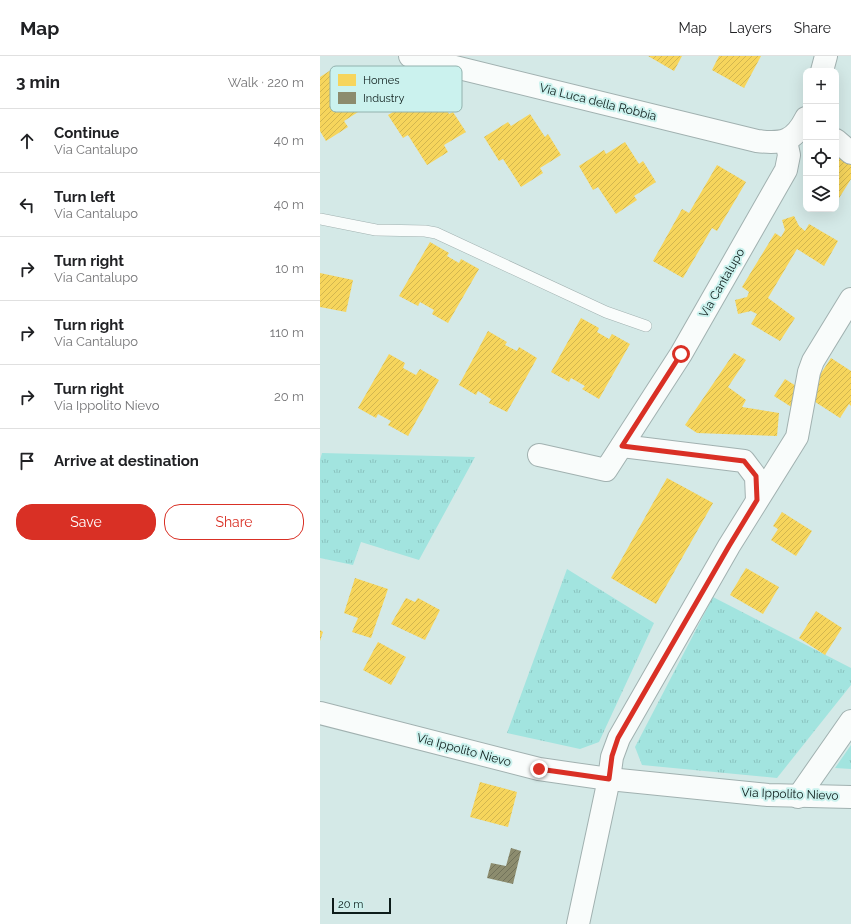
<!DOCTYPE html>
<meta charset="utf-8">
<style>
:root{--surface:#fff;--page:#f6f6f6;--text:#202124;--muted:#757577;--line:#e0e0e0;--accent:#d93025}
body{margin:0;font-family:Raleway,sans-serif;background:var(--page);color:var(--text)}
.controls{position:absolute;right:12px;top:12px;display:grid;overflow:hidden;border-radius:8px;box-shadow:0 4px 16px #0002}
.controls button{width:36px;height:36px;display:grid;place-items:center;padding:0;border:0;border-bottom:1px solid var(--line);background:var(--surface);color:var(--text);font:20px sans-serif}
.scale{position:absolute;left:12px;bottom:10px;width:59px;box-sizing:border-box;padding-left:4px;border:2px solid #0d1c1a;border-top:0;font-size:11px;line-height:14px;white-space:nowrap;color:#0d1c1a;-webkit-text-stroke:3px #cbf2ee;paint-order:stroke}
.stop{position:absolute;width:12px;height:12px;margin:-9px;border:3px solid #d93025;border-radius:50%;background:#fff}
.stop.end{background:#d93025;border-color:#fff;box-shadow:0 1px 4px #0008}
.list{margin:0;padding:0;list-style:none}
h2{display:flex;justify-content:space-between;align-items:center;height:52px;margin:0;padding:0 16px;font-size:17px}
h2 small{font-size:13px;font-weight:400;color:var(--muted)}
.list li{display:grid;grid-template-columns:26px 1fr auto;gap:12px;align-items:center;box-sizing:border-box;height:64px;padding:0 16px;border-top:1px solid var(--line)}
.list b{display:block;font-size:15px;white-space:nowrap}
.list p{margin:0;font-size:13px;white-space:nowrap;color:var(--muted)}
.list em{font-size:13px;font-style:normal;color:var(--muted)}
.actions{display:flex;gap:8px;padding:12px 16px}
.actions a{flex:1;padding:9px 0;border:1px solid var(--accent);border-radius:16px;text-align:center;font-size:14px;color:var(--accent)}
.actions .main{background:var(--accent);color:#fff}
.icon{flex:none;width:22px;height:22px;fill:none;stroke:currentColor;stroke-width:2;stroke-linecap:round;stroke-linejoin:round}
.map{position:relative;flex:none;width:531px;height:868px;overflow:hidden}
header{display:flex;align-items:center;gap:24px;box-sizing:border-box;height:56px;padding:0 20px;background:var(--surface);border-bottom:1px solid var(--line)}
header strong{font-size:19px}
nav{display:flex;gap:22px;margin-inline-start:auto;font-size:14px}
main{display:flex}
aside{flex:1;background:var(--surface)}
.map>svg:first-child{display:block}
</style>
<header>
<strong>Map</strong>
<nav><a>Map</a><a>Layers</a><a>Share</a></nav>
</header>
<main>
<aside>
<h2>3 min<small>Walk · 220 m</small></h2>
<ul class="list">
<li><svg class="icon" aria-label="ahead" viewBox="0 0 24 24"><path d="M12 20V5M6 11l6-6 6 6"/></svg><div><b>Continue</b><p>Via Cantalupo</p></div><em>40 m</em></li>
<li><svg class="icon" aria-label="left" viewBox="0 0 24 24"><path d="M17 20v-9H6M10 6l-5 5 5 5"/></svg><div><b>Turn left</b><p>Via Cantalupo</p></div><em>40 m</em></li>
<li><svg class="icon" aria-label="right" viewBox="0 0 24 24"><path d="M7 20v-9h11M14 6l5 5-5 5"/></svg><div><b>Turn right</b><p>Via Cantalupo</p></div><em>10 m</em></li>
<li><svg class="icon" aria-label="right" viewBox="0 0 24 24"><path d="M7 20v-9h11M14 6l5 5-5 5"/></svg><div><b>Turn right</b><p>Via Cantalupo</p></div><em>110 m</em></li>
<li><svg class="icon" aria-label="right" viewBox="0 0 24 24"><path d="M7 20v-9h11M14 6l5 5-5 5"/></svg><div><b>Turn right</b><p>Via Ippolito Nievo</p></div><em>20 m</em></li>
<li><svg class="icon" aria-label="arrive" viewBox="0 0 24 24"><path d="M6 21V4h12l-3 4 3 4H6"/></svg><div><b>Arrive at destination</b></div></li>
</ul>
<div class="actions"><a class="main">Save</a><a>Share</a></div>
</aside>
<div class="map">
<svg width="531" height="868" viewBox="0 0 531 868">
<defs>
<pattern id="grass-tufts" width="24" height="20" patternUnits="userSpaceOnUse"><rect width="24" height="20" fill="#a2e4df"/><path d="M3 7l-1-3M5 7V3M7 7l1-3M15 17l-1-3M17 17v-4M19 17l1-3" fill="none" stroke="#8ac3bf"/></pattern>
<pattern id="homes-hatch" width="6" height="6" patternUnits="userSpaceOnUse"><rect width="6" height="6" fill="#f6d55c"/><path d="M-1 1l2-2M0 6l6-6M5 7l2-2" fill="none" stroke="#d2b64f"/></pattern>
<pattern id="industry-hatch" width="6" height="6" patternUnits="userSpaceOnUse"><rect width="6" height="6" fill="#8c8c6e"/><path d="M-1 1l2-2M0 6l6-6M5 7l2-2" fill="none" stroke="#71725a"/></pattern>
</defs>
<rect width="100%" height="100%" fill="#d4e9e7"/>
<g fill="url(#grass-tufts)">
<path d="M2,397L155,401L99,504L41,486L33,509L0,502V404Z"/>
<path d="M247,513L334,567L279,686L260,693L187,677Z"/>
<path d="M393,541L531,612V629L457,722L322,709L315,691Z"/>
<path d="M531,689V713L515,712Z"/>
</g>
<g fill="url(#homes-hatch)">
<path d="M328,0H362L354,15Z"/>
<path d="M399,0H441L424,32L392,14Z"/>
<path d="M14,12L28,34L33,30L46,51L24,65L28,71L6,85L0,75V21Z"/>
<path d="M115,36L129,58L133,56L146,76L124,89L128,96L107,109L88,79L83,82L68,59L93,44L96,48Z"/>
<path d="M210,58L225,81L228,78L241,99L220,112L223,117L201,131L183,103L179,105L164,81L188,66L191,70Z"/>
<path d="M305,86L319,108L323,105L336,126L314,140L317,144L296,158L278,131L273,134L259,110L284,94L286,98Z"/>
<path d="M518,96L531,103V123L516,147V100Z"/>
<path d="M397,109L426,126L397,175L392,172L363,222L333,205L362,153L369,157Z"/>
<path d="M474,160L479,170L485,175L489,168L518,185L504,210L477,193L448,242L475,262L460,285L431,268L437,258L431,255L418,258L415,244L427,241L429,236L422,231L455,177L461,181L465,174L462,164Z"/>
<path d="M110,186L129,197L127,200L139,207L141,203L159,213L128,267L112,258L114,254L100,246L98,250L79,240Z"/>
<path d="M0,217L33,224L26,256L0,251Z"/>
<path d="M261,262L279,272L277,276L289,283L292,278L310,288L279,343L262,333L265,330L251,322L249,326L231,316Z"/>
<path d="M168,275L187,286L185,289L197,295L199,291L217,302L187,356L169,347L171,343L158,335L156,339L139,329Z"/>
<path d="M414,297L426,304L408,331L426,344L422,351L459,357L457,380L377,377L365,369Z"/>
<path d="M69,298L85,307L83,312L96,319L100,313L119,324L88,380L68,369L71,365L58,358L56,362L38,352Z"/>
<path d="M511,302L531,315V350L529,348L520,362L486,340Z"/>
<path d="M465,323L484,335L473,352L454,340Z"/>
<path d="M347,422L393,447L336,548L291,522Z"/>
<path d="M462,456L492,475L476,500L451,484L458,473L453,470Z"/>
<path d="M426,512L459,531L443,558L410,539Z"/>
<path d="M35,522L68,533L51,582L32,576L38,562L24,557Z"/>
<path d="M86,542L95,546L98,542L120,554L105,584L71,568Z"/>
<path d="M496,555L522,572L505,599L479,582Z"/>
<path d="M0,574L3,576L0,585Z"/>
<path d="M58,586L86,601L71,629L43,614Z"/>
<path d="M160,726L197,736L188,771L150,761Z"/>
</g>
<path fill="url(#industry-hatch)" d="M191,792L201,795L193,828L167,822L171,807L186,810Z"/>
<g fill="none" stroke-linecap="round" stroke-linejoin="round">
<g stroke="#a1b1b0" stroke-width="12">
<path id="service" d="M0,163L56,174L105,175L116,177L286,256L326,270"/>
</g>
<g stroke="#a1b1b0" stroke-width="24">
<g id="minor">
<path d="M90,0L437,85C462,88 474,86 486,62"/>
<path d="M502,15L506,0"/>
<path d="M516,84L531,97"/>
<path d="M302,390L424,405L436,421L437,444"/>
<path d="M219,399L286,414L361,298L466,114L469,99L466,85"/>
<path d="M0,657L219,713L289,723L448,739L531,741"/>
<path d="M478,741L531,665"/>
<path d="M258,868L289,723L292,701L299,682L409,490L477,381L489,316L493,305L531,243"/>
</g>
</g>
<use href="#service" stroke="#f9fcfb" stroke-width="11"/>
<use href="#minor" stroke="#f9fcfb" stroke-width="22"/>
</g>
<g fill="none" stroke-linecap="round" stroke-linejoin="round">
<path stroke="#d93025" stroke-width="5" d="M219,713L289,723L292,700L298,682L409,490L437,444L436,420L424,405L302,390L361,298"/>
</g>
<g text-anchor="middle" stroke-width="4" stroke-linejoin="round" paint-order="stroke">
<g font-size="12" fill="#0d1c1a" stroke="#cbf2ee">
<text transform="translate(278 46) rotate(14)" y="4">Via Luca della Robbia</text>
<text transform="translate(402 227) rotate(-60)" y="4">Via Cantalupo</text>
<text transform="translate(144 694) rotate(15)" y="4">Via Ippolito Nievo</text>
<text transform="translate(470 738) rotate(2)" y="4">Via Ippolito Nievo</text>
</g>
</g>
<rect x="10" y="10" width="132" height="46" rx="6" fill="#cbf2ee" stroke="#92b2ae" stroke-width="1"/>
<rect x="18" y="18" width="18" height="12" fill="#f6d55c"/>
<rect x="18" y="36" width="18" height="12" fill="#8c8c6e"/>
<g font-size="11" fill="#0d1c1a">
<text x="43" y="28">Homes</text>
<text x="43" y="46">Industry</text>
</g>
</svg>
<div class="controls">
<button>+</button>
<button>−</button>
<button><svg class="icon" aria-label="locate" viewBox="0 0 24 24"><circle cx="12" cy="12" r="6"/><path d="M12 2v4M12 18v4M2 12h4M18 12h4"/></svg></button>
<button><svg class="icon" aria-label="layers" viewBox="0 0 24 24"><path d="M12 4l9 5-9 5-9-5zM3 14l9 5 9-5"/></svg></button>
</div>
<div class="scale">20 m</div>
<div class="stop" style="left:361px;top:298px"></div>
<div class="stop end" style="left:219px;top:713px"></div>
</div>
</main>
